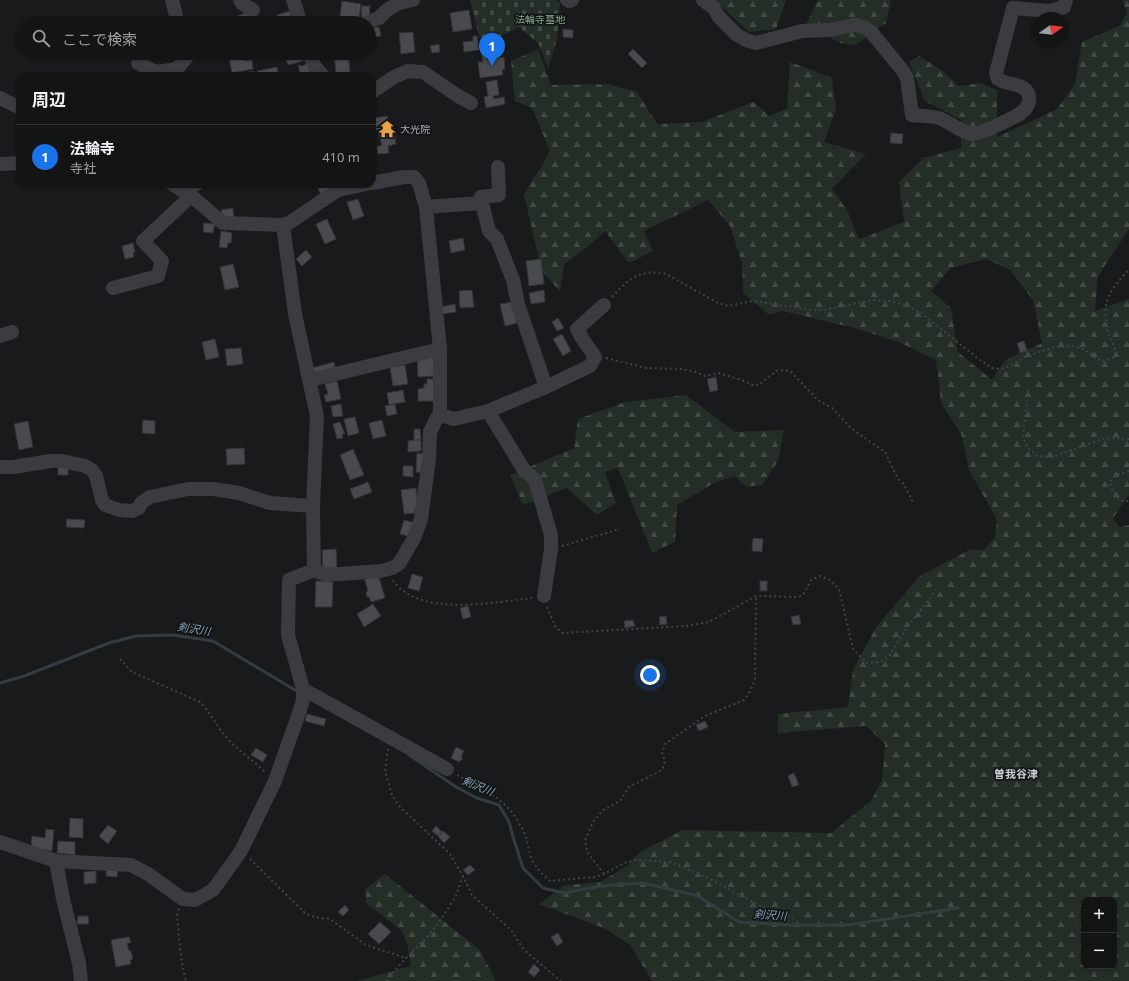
<!DOCTYPE html>
<html lang="ja">
<meta charset="utf-8">
<style>
:root{--surface:#131414;--page:#1c1d1d;--text:#f1f3f6;--muted:#9d9ea0;--line:#323334;--accent:#1a73e8}
body{margin:0;font-family:"Noto Sans","Noto Sans JP",sans-serif;background:var(--page);color:var(--text)}
.controls{position:absolute;right:12px;bottom:12px;display:grid;overflow:hidden;border-radius:8px;box-shadow:0 1px 3px #0004}
.controls button{width:36px;height:36px;display:grid;place-items:center;padding:0;border:0;border-bottom:1px solid var(--line);background:var(--surface);color:var(--text);font:20px sans-serif}
.compass{position:absolute;left:1033px;top:12px;width:36px;height:36px;border-radius:50%;background:var(--surface);box-shadow:0 1px 3px #0004;rotate:76deg}
.you{position:absolute;left:650px;top:675px;width:14px;height:14px;margin:-10px;border:3px solid #fff;border-radius:50%;background:#1a73e8;box-shadow:0 0 0 6px #1a73e833}
.badge{display:grid;place-items:center;width:26px;height:26px;border-radius:50%;background:var(--accent);color:#fff;font-size:13px;font-weight:700}
.pin{position:absolute;translate:-50% -33px;filter:drop-shadow(0 1px 2px #0008)}
.pin::after{content:'';position:absolute;top:21px;width:14px;height:12px;background:inherit;clip-path:polygon(0 0,100% 0,50% 100%)}
.list{margin:0;padding:0;list-style:none}
h2{display:flex;justify-content:space-between;align-items:center;height:52px;margin:0;padding:0 16px;font-size:17px}
h2 small{font-size:13px;font-weight:400;color:var(--muted)}
.list li{display:grid;grid-template-columns:26px 1fr auto;gap:12px;align-items:center;box-sizing:border-box;height:64px;padding:0 16px;border-top:1px solid var(--line)}
.list b{display:block;font-size:15px;white-space:nowrap}
.list p{margin:0;font-size:13px;white-space:nowrap;color:var(--muted)}
.list em{font-size:13px;font-style:normal;color:var(--muted)}
.icon{flex:none;width:22px;height:22px;fill:none;stroke:currentColor;stroke-width:2;stroke-linecap:round;stroke-linejoin:round}
.map{position:relative;flex:none;width:1129px;height:981px;overflow:hidden}
.search{position:absolute;background:var(--surface);box-shadow:0 1px 3px #0004;left:16px;top:16px;width:360px;height:44px;display:flex;align-items:center;gap:10px;box-sizing:border-box;padding:0 14px;border-radius:22px;color:var(--muted);font-size:15px}
.panel{position:absolute;background:var(--surface);box-shadow:0 1px 3px #0004;left:16px;top:72px;width:360px;height:116px;border-radius:12px}
.map>svg:first-child{display:block}
</style>
<div class="map">
<svg width="1129" height="981" viewBox="0 0 1129 981">
<defs>
<pattern id="forest-firs" width="22" height="20" patternUnits="userSpaceOnUse"><rect width="22" height="20" fill="#252e26"/><path d="M5 1l3.5 6h-7zM16 11l3.5 6h-7z" fill="#424a43"/></pattern>
<pattern id="cemetery-stones" width="16" height="16" patternUnits="userSpaceOnUse"><rect width="16" height="16" fill="#252e26"/><path d="M2 7V4a2 2 0 0 1 4 0v3zM10 15v-3a2 2 0 0 1 4 0v3z" fill="#424a43"/></pattern>
</defs>
<rect width="100%" height="100%" fill="#191a1b"/>
<g fill="url(#forest-firs)" fill-rule="evenodd">
<path d="M715,0H786L776,29L749,32Z"/>
<path d="M818,0H891L886,23L855,45L840,43L806,24Z"/>
<path d="M1122,0H1129V229L1098,276L1095,311L1129,299V495L1113,518L1119,527L1129,525V981H652L630,945L606,929L539,904L565,885L600,882L627,866L640,852L683,830L831,833L871,801L882,780L885,744L866,726L778,733V714L848,707L853,670L876,627L920,576L971,549L984,550L995,537L997,520L969,470L961,434L941,403L936,360L899,342L854,328L783,311L769,315L743,293L742,263L730,226L708,200L644,231L653,251L629,263L605,231L591,244L564,265L560,292L541,269L524,194L541,167L550,151L532,108L515,101L511,61L538,49L551,85L608,84L637,92L657,124L702,122L753,102L770,116L787,108L790,62L832,78L836,109L824,142L866,154L832,189L846,208L859,239L904,222L899,182L923,158L961,148V120L925,101L909,62L919,56L943,71L959,86L980,83L997,90V137L1057,109L1075,84L1082,42L1121,25L1127,11ZM986,259L1010,270L1033,300L1042,343L1005,360L992,380L958,352L951,308L931,291L951,268ZM1084,900H1114V966H1084Z"/>
<path d="M686,395L735,432L784,430L778,461L762,485L747,487L734,476L714,483L677,505L675,542L652,553L618,468L605,472L616,503L597,515L567,488L523,505L510,475L574,448L578,419L625,402Z"/>
<path d="M385,874L480,950L496,981H356L411,966L407,943L401,930L366,903L365,889Z"/>
</g>
<path fill="url(#cemetery-stones)" d="M470,0H556L560,3L557,39L548,68L538,43L519,27L501,36L499,47L482,48Z"/>
<g fill="none" stroke-linecap="round" stroke-linejoin="round">
<g stroke="#323c41" stroke-width="3">
<path d="M0,683L24,676L109,643L136,636L173,635L213,641L300,693"/>
<path d="M409,755L456,787L477,798L499,805L509,822L514,840L523,868L543,888L564,893L601,886L643,883L698,896L739,922L787,925H848L958,908"/>
</g>
</g>
<g fill="#484a4e" stroke="#333437">
<path d="M342,1L361,4L359,19L340,17Z"/>
<path d="M362,6H370L369,18H361Z"/>
<path d="M469,10L472,29L453,32L450,13Z"/>
<path d="M290,11L292,22L279,23L277,15Z"/>
<path d="M249,12L252,23H239L237,16Z"/>
<path d="M379,27L381,36L369,38V28Z"/>
<path d="M563,29L573,30V38L563,37Z"/>
<path d="M413,32L415,52L401,54L399,33Z"/>
<path d="M473,36H477L479,50L464,52L463,42L473,41Z"/>
<path d="M439,44L440,52L432,53L430,46Z"/>
<path d="M633,49L647,63L642,68L628,54Z"/>
<path d="M497,50L498,58L504,57L505,69L502,70L503,75L480,78L478,62H483L481,52Z"/>
<path d="M228,53H243L245,61L252,60L253,69L232,73Z"/>
<path d="M284,53H300L303,61L288,65Z"/>
<path d="M334,53H348L350,72L336,73Z"/>
<path d="M307,62L317,76H301L298,65L304,66Z"/>
<path d="M277,67L278,74L258,76L257,71Z"/>
<path d="M254,71L255,76H231Z"/>
<path d="M497,80L499,95L493,96L494,99L504,97L505,104L486,108L484,97L488,96L486,82Z"/>
<path d="M387,116L389,127L376,130L374,118Z"/>
<path d="M393,128L396,144L388,146L389,153L378,154L377,147L382,145L378,131Z"/>
<path d="M891,133L903,134L902,144L890,143Z"/>
<path d="M316,184H330L333,189L321,195Z"/>
<path d="M358,199L364,216L353,220L347,202Z"/>
<path d="M233,208L234,218L222,219L221,210Z"/>
<path d="M327,219L336,239L325,244L316,224Z"/>
<path d="M204,223L215,224L213,233L203,232Z"/>
<path d="M221,231L232,233L231,243H228L227,248L219,247Z"/>
<path d="M463,238L465,250L451,253L449,241Z"/>
<path d="M133,243L135,252L133,253L134,257L125,259L122,246Z"/>
<path d="M306,250L312,257L302,266L296,259Z"/>
<path d="M541,259L544,284L529,286L526,261Z"/>
<path d="M233,264L239,287L225,290L220,267Z"/>
<path d="M472,290L474,307L460,308L459,291Z"/>
<path d="M544,290L545,302L531,304L529,293Z"/>
<path d="M512,302L517,323L505,326L500,304Z"/>
<path d="M455,304L456,312L442,314L441,307Z"/>
<path d="M558,318L564,328L557,331L552,322Z"/>
<path d="M562,334L571,351L563,356L553,339Z"/>
<path d="M215,339L219,357L206,360L202,342Z"/>
<path d="M1024,341L1027,351L1020,353L1017,343Z"/>
<path d="M241,348L243,364L227,366L225,349Z"/>
<path d="M434,356L435,376L418,377L417,357Z"/>
<path d="M334,362L336,371L314,377L312,368Z"/>
<path d="M405,365L408,384L393,386L390,367Z"/>
<path d="M716,377L718,390L710,392L707,379Z"/>
<path d="M427,379H436L437,401H418V389L424,388V384H427Z"/>
<path d="M337,381L341,399L326,402L324,395L328,394L325,384Z"/>
<path d="M403,390L405,402L389,405L387,393Z"/>
<path d="M341,404L343,416L333,417L331,406Z"/>
<path d="M395,404L397,414L387,416L385,406Z"/>
<path d="M355,417L359,433L348,436L344,419Z"/>
<path d="M143,420L155,421V434L142,433Z"/>
<path d="M382,420L386,436L373,439L369,423Z"/>
<path d="M28,421L33,447L19,450L14,424Z"/>
<path d="M340,422L345,434H342L343,438L337,439L333,424Z"/>
<path d="M414,429H420L421,440H414Z"/>
<path d="M414,440H421V451L408,452V441Z"/>
<path d="M244,448L245,464L227,465L226,449Z"/>
<path d="M353,449L364,475L350,480L340,455Z"/>
<path d="M417,453L426,454L425,473L416,472Z"/>
<path d="M403,466H413V477L403,476Z"/>
<path d="M58,467L68,468V475H58Z"/>
<path d="M368,482L372,492L354,499L350,489Z"/>
<path d="M416,488L418,509H414L415,513L404,514L401,490Z"/>
<path d="M67,519L85,520L84,528L66,527Z"/>
<path d="M404,520L415,523L411,537L400,534Z"/>
<path d="M753,538L763,539L762,552L752,551Z"/>
<path d="M336,549L337,570H323L322,550Z"/>
<path d="M378,574L385,598L371,602L369,597H367L366,592L368,591L364,577Z"/>
<path d="M412,574L423,577L419,591L408,588Z"/>
<path d="M316,581L333,582L332,607H315Z"/>
<rect x="760" y="581" width="7" height="10"/>
<path d="M373,604L381,616L364,627L357,614Z"/>
<path d="M468,606L471,617L463,619L460,608Z"/>
<path d="M799,615L801,624L793,625L791,617Z"/>
<path d="M666,616L667,624L660,625L659,617Z"/>
<path d="M633,620L635,626L625,628L624,621Z"/>
<path d="M307,714L326,719L324,726L305,721Z"/>
<path d="M705,721L708,727L699,731L696,725Z"/>
<path d="M456,747L464,751L461,757L463,758L461,761L460,760L459,762L451,758Z"/>
<path d="M256,748L267,755L263,762L251,755Z"/>
<path d="M794,773L799,785L792,787L788,776Z"/>
<path d="M70,818L83,819V838L69,837Z"/>
<path d="M108,825L117,831L108,844L99,836Z"/>
<path d="M436,826L442,832L438,836L432,831Z"/>
<path d="M46,829L54,830L52,851L31,848L32,836L45,838Z"/>
<path d="M443,831L450,837L444,843L438,836Z"/>
<path d="M58,841L75,842V855L57,853Z"/>
<path d="M470,865L475,870L468,875L463,870Z"/>
<path d="M107,866L118,867L117,877L106,876Z"/>
<path d="M96,871V883L84,884V872Z"/>
<path d="M345,905L349,910L343,916L338,912Z"/>
<path d="M78,916H88L89,924H77Z"/>
<path d="M380,922L391,932L379,944L368,934Z"/>
<path d="M558,933L563,942L557,946L551,937Z"/>
<path d="M129,937L131,943H127L129,951H131L133,959L130,960L131,964L116,967L111,940Z"/>
<path d="M534,964L540,970L534,977L528,972Z"/>
</g>
<g fill="none" stroke-linecap="round" stroke-linejoin="round">
<g stroke="#414347" stroke-width="2" stroke-dasharray="2 3" stroke-linecap="butt">
<path d="M372,124H375"/>
<path d="M612,297C628,279 639,270 664,273L718,303L728,306L752,301L761,302L812,310H825L873,300L889,301L908,306L921,313L980,360L992,368L1001,369L1014,364L1026,356L1056,347L1073,346L1081,348L1090,353L1096,359L1103,361L1112,359L1115,356C1116,346 1112,344 1109,336C1106,325 1103,306 1109,296C1113,286 1123,277 1129,269"/>
<path d="M606,358L646,368L681,369L696,372L705,376L718,373L742,380L755,386L760,384L776,371L784,370L791,372L819,401L832,408L852,429L885,452L898,479L904,484L913,502"/>
<path d="M1028,390L1023,437L1027,447L1037,456L1052,457L1106,438L1129,439"/>
<path d="M1129,471L1116,475L1110,481C1111,491 1117,502 1129,501"/>
<path d="M562,546L620,529"/>
<path d="M393,580C418,618 494,602 533,598"/>
<path d="M547,607L555,626L562,633L687,626L709,622L756,596L798,597L803,595L811,580L820,576L830,580L839,589L853,649L867,663L880,662L890,655L906,629L936,590"/>
<path d="M120,659L132,672L200,702C211,713 217,727 227,738C238,751 253,760 265,772"/>
<path d="M388,749L385,771L392,795L399,806L450,854L463,876L472,895L511,930L524,950L561,981"/>
<path d="M457,775C481,788 505,798 519,823C527,835 527,844 531,857C534,866 543,875 550,881L595,877L604,874L624,863L635,860L671,862L712,880L762,907L793,918"/>
<path d="M250,859L306,914L315,917L330,919L366,945L406,958"/>
<path d="M604,874L587,852L585,840L593,822L602,811L620,801L629,787L662,770L665,761L662,753L665,744L705,716L744,700L751,690L755,679L756,596"/>
<path d="M179,909L177,913C179,936 180,959 186,981"/>
<path d="M386,981L406,958L428,936L442,918L456,896L463,876"/>
</g>
<g stroke="#3b3c40" stroke-width="14">
<path d="M172,0L178,23"/>
<path d="M240,0L243,4L253,10"/>
<path d="M293,0L301,23"/>
<path d="M567,0L569,1L572,0"/>
<path d="M703,0L714,8L719,17L737,35L746,40L756,43L802,31L830,30L855,25L864,27L871,32L903,71L907,78L912,115C918,116 934,116 939,118C950,122 960,132 972,134C979,135 1016,117 1022,112C1029,107 1032,97 1026,90C1020,83 1006,85 998,79L996,73L1013,8L1051,11L1064,7L1066,0"/>
<path d="M327,23H349"/>
<path d="M366,23L379,18L387,10L399,3L413,0"/>
<path d="M309,53L315,67L323,76"/>
<path d="M138,63L156,72L177,69L190,53"/>
<path d="M372,92L394,77L408,71L423,72L458,96L471,103"/>
<path d="M0,98L20,108"/>
<path d="M0,164L20,163"/>
<path d="M172,184L189,194L223,223L283,225L289,223L338,190V184"/>
<path d="M180,189L197,184"/>
<path d="M338,190L367,184"/>
<path d="M480,203L481,197L499,195L498,167"/>
<path d="M426,207L480,203L483,207L489,231L497,239L513,280L518,304L546,387"/>
<path d="M113,288L158,276L162,261L143,241L191,196"/>
<path d="M0,336L12,332"/>
<path d="M310,380L440,349"/>
<path d="M488,411L524,470L535,480L551,535V549L544,596"/>
<path d="M440,412L444,416L454,419L488,411L546,387L590,366L595,357L582,338L577,329L604,305"/>
<path d="M0,467H13L51,461H62L85,466L92,470L96,476L102,500L105,505L119,510L132,511L139,508L141,503L150,497L188,489H213L239,493L270,503L313,506"/>
<path d="M314,570L326,575L381,571L392,568L399,564L414,538L421,519L429,459L430,432L440,412V349L426,207L419,183L414,177H404L372,183"/>
<path d="M303,689L447,769"/>
<path d="M0,842L56,861L131,865L148,874L183,899L195,900L213,890L241,851L275,781L299,713L303,700V689L288,635L289,580L314,570L313,506L317,416L295,314L283,225"/>
<path d="M56,861L63,899L79,963L81,981"/>
</g>
</g>
<defs>
<g id="temple-bare" transform="scale(1.38)"><path d="M0-6L5-2H3V0L6.5 2.5H4V6H1.5V3h-3V6H-4V2.5H-6.5L-3 0V-2H-5Z" fill="#e8a245" stroke="#141516" stroke-width="2.5" paint-order="stroke"/></g>
</defs>
<g fill-rule="evenodd">
<use href="#temple-bare" x="387" y="129"/>
</g>
<g text-anchor="middle" stroke-width="3.5" stroke-linejoin="round" paint-order="stroke">
<g font-size="10" fill="#86a485" stroke="#141516">
<text x="540" y="23">法輪寺墓地</text>
</g>
<g font-size="10" fill="#adb2ba" stroke="#141516" text-anchor="start">
<text x="400" y="133">大光院</text>
</g>
<g font-size="11" font-style="italic" fill="#86a2b3" stroke="#141516">
<text transform="translate(194 629) rotate(9)" y="4">剣沢川</text>
<text transform="translate(478 786) rotate(23)" y="4">剣沢川</text>
<text transform="translate(770 915) rotate(4)" y="4">剣沢川</text>
</g>
<g font-size="11" font-weight="bold" fill="#cdd1d6" stroke="#141516">
<text x="1016" y="778">曽我谷津</text>
</g>
</g>
</svg>
<div class="controls">
<button>+</button>
<button>−</button>
</div>
<svg class="compass" viewBox="-18 -18 36 36"><path d="M0-13l5 13h-10z" fill="#e53935"/><path d="M0 13l5-13h-10z" fill="#9d9ea0"/></svg>
<div class="you"></div>
<div class="pin badge" style="left:492px;top:66px">1</div>
<div class="search"><svg class="icon" aria-label="search" viewBox="0 0 24 24"><circle cx="10" cy="10" r="6"/><path d="M15 15l6 6"/></svg>ここで検索</div>
<section class="panel">
<h2>周辺<small></small></h2>
<ul class="list">
<li><span class="badge">1</span><div><b>法輪寺</b><p>寺社</p></div><em>410 m</em></li>
</ul>
</section>
</div>
